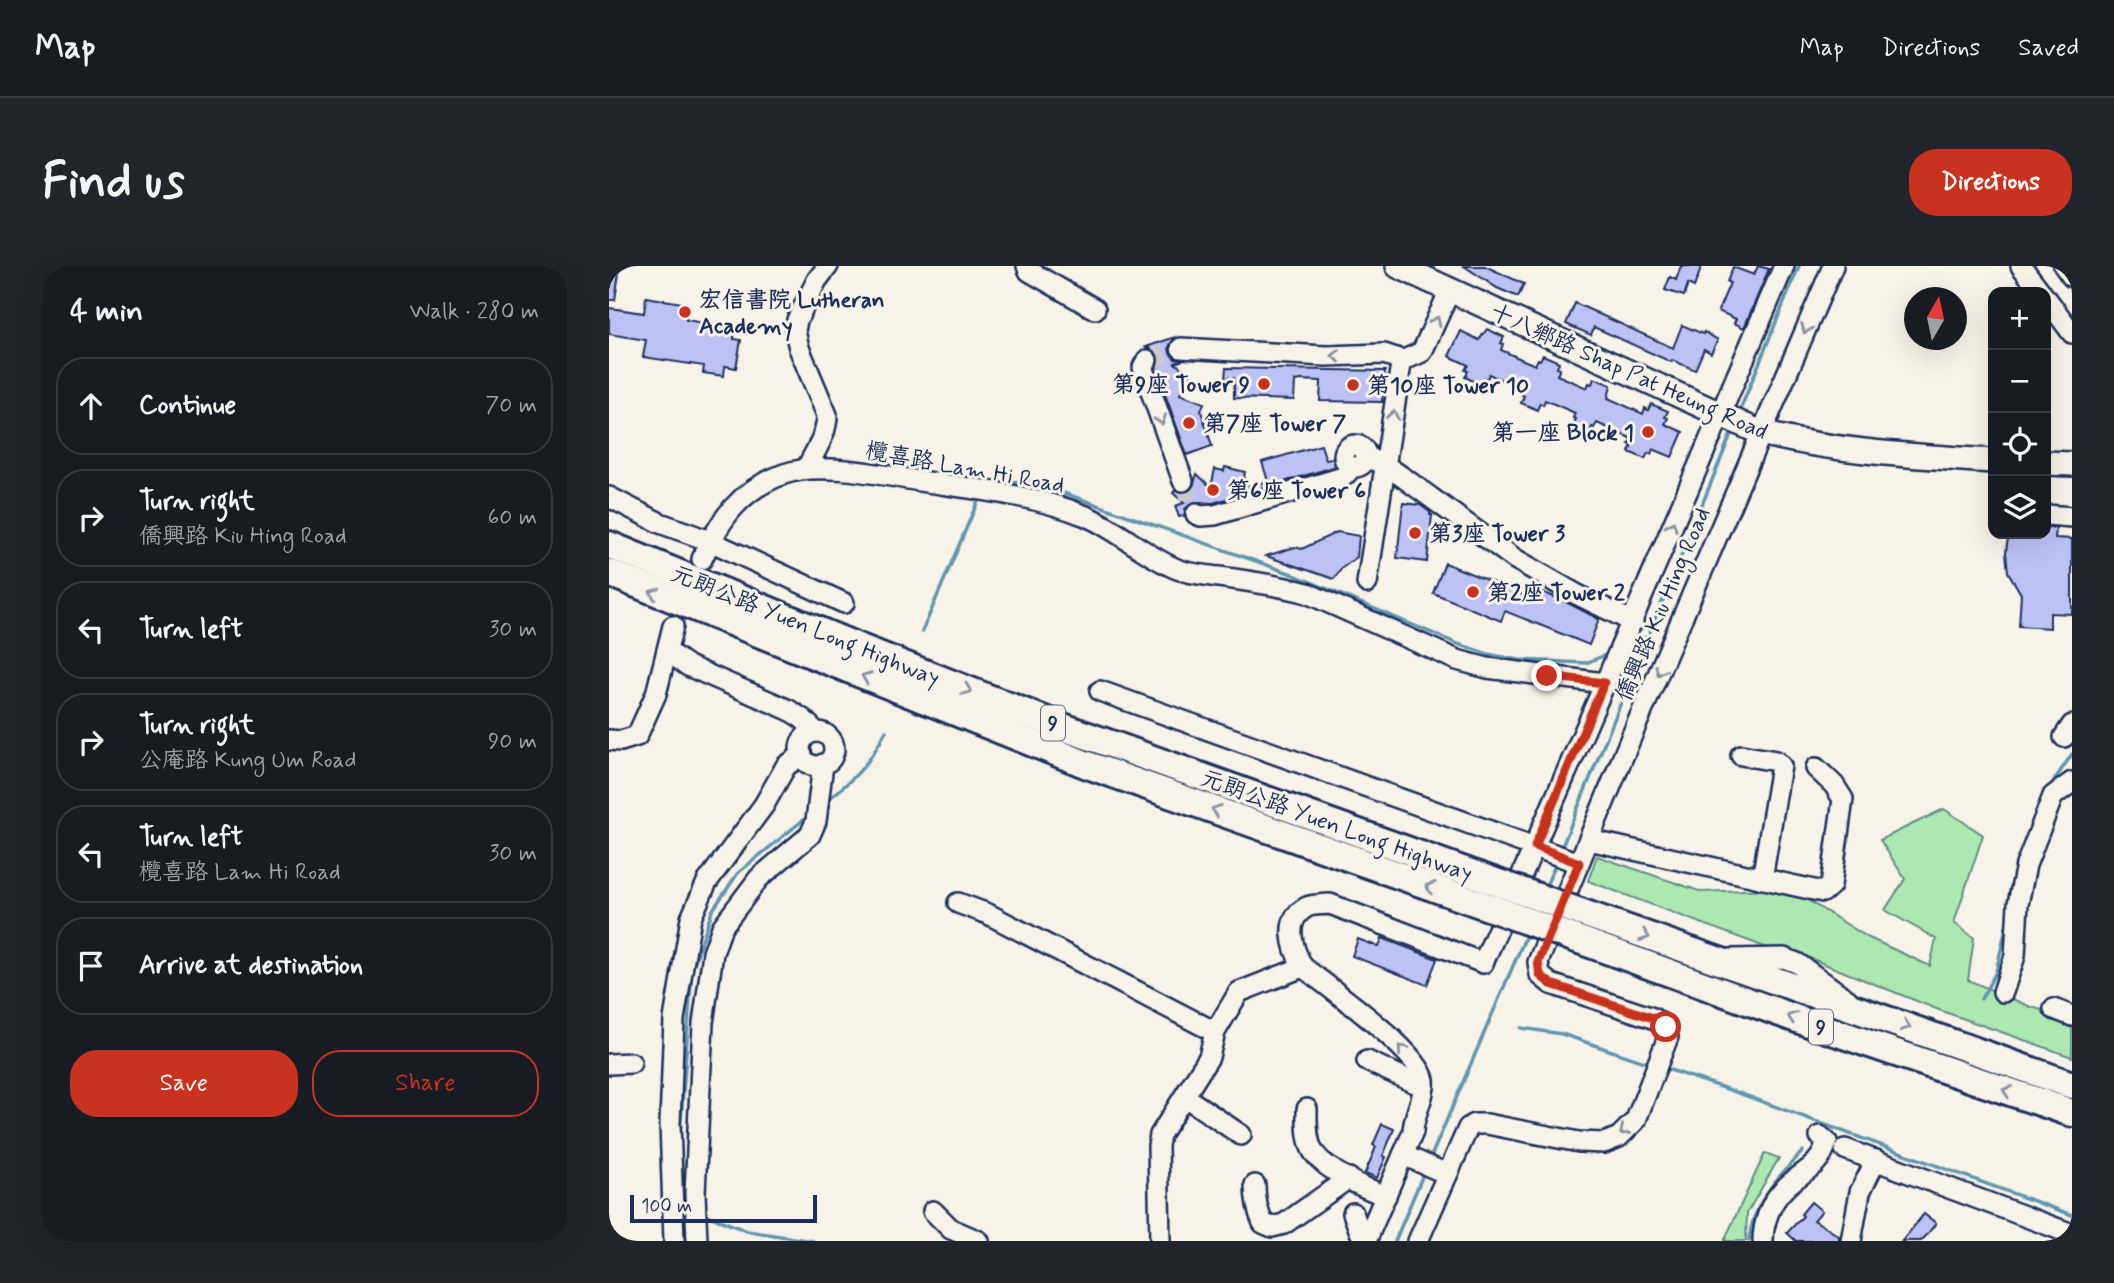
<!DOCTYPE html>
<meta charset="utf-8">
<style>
:root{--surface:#171b24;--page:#20242c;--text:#f1f3f6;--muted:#9ea1a6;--line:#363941;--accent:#c8321e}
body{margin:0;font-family:Mynerve,"LXGW WenKai TC",sans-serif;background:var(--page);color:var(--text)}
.controls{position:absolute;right:21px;top:21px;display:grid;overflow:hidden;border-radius:14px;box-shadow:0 7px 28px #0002}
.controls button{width:63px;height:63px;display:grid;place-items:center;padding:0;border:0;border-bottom:2px solid var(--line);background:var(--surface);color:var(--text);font:35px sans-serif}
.compass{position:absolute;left:1295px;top:21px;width:63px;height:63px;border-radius:50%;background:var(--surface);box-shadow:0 7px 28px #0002;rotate:9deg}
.scale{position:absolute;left:21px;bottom:18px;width:187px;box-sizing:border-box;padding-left:7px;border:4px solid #1b2f5e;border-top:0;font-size:19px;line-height:24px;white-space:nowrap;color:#1b2f5e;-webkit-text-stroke:5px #f7f3e8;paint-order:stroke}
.stop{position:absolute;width:21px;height:21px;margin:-16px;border:5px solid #c8321e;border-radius:50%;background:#fff}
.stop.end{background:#c8321e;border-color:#fff;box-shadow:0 2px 7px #0008}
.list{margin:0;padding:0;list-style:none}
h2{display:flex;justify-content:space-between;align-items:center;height:91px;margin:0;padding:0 28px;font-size:30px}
h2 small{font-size:23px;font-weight:400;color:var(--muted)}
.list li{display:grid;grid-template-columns:46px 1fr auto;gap:21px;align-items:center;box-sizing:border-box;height:98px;margin:0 14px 14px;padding:0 14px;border:2px solid var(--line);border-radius:28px}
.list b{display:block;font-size:26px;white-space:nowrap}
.list p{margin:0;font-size:23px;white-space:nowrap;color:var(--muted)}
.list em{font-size:23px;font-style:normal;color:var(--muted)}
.actions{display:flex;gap:14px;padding:21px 28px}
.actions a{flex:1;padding:16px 0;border:2px solid var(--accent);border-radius:28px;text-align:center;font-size:24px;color:var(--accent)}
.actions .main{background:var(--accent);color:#fff}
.icon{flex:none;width:38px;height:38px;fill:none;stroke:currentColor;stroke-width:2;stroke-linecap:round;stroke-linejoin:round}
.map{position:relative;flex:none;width:1463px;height:975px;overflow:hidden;border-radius:28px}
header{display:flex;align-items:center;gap:42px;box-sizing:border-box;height:98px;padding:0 35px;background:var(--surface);border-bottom:2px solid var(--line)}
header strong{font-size:33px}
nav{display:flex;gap:38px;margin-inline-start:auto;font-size:24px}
.intro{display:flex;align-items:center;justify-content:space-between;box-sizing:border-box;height:168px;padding:0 42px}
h1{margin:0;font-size:49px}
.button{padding:18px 32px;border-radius:28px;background:var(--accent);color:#fff;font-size:24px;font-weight:700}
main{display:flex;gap:42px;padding:0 42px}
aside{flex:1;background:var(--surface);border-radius:28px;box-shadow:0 7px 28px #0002}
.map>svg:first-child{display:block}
</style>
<header>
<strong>Map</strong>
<nav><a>Map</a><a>Directions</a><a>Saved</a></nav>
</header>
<div class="intro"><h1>Find us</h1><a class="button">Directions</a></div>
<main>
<aside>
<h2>4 min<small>Walk · 280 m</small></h2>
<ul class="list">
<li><svg class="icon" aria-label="ahead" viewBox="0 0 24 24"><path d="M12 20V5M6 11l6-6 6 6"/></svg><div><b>Continue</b></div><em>70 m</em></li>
<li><svg class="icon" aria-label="right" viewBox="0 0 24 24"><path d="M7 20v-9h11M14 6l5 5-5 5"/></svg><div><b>Turn right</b><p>僑興路 Kiu Hing Road</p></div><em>60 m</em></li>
<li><svg class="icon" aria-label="left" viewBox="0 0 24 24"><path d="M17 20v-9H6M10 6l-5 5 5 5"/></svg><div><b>Turn left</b></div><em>30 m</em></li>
<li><svg class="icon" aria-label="right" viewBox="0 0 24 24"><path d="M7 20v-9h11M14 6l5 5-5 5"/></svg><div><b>Turn right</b><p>公庵路 Kung Um Road</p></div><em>90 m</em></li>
<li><svg class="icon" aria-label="left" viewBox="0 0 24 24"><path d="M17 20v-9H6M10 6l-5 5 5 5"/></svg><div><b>Turn left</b><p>欖喜路 Lam Hi Road</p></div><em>30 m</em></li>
<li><svg class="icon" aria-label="arrive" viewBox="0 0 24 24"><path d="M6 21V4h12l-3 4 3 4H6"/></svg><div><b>Arrive at destination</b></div></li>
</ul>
<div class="actions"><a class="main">Save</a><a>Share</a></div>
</aside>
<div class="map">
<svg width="1463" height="975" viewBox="0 0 1463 975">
<rect width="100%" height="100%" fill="#f7f3e8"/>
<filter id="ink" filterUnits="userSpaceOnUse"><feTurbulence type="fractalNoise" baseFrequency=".0143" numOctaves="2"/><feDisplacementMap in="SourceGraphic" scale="14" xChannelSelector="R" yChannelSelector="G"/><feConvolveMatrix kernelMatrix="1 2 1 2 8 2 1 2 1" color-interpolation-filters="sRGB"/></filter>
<g filter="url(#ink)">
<g fill="#abe9b1" stroke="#638c88" stroke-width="2">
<path d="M1335,543L1374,569L1345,657L1365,672L1359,714L1422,741L1463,752V791L1330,744L1198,691L1164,684L979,615L988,590L1093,626L1179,622L1260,672L1321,700L1327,673L1276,644L1296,613L1271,574Z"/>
<path d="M1156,887L1170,892L1138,947L1137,975H1115Z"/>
</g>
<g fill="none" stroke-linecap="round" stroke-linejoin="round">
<g stroke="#5f96b1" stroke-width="3.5">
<path d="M1129,149L1190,0"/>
<path d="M389,218L413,215L449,225L683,308L849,378L879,388L910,394L977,397L1001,387"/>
<path d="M313,366L371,230"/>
<path d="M1021,378L1039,370"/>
<path d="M1440,522L1463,488"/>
<path d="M216,536C245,513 260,499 277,465"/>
<path d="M952,583L1124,163"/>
<path d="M936,622L947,597"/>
<path d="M1372,733L1387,706L1399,653"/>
<path d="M912,762L953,768L1041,798"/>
<path d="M1055,802L1124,825L1463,949"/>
<path d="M71,868L83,704L103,645L129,607L199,550"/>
<path d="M71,876L76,938L75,975"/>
<path d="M821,893L919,665"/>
<path d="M95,948L138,965L204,975"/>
<path d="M786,975L815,906"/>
<path d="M1140,975C1143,937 1169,911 1194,885"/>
</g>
</g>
<g fill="#bcc2f4" stroke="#1b2f5e" stroke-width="2">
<path d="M0,0H11L6,34H0Z"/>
<path d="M855,0H876L915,18L909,31L888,22Z"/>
<path d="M1072,0H1093L1085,21L1079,18L1075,30L1056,24L1061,11L1067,14Z"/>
<path d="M1149,0L1160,3L1135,62L1125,57L1127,53L1109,45L1121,17L1118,16L1124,1L1145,9Z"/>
<path d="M37,31L79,38L77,54L126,62L125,73L132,74L127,102L116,100L115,110L94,107L95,100L34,91L37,74L0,68V42L35,47Z"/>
<path d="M966,37L1064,82L1073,59L1094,68L1095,66L1109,74L1102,87L1095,83L1086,104L1063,94L1062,96L985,61L982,69L957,58Z"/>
<path d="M878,63L895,71L892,77L894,78L892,84L912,93L926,99L929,93L931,94L934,89L950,96L948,102L951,103L948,109L978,122L980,117L983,118L985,112L1002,119L999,132L1034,148L1036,142L1039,144L1042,138L1059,145L1056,151L1059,152L1056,158L1074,166L1063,191L1044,183L1042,188L1039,187L1036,193L1020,186L1023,179L1020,178L1023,173L988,157L985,162L983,161L980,167L964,160L967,153L964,152L966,147L936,134L934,139L931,137L928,144L922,141L912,137L915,130L913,129L915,124L880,108L878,113L875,112L872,119L856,111L859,105L856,104L859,99L840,90L852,65L870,74Z"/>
<path d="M566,71L560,81L561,87L566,93L574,94L566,97L584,111L571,128L595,137L592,145L603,180L578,189L547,103L550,95L549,88L545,84L537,81Z"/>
<path d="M617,102L776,105L773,136L711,135L712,115L691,114L686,115L685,134L625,132V112H616Z"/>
<path d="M712,179L717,194L725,192L728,200L604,237L585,236L576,243L575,250L570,251L566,240L575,237L564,227L566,224L577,227L583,223L588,208L602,221L606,203L615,205L616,201L636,206L633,221L639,219L640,221L659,215L653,196Z"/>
<path d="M794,237L811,239L821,246V249H823L818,296L788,292Z"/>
<path d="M1437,261L1447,262L1446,272L1463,273V348L1441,347V362L1410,360L1412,328L1399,306L1397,287L1398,278L1400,269L1437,268Z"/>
<path d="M728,266L750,270L748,291L733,302L725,313L657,290L686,281L693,283Z"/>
<path d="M836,297L919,331L923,322L953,334L990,353L980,379L896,345L892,355L824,327Z"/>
<path d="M773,672L828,693L818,719L743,690L749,673L770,681Z"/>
<path d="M773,858L785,863L774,890L777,891L768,912L756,907L767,881L764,879Z"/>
<path d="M1202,936L1213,945L1205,954L1230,970V975H1187L1178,967L1194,950L1192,948Z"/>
<path d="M1315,948L1327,957L1317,970L1312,975H1293Z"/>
</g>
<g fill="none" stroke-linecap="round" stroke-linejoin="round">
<g stroke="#cbcccc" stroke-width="19" stroke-dasharray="19 10" stroke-linecap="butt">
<path d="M538,94L572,82"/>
<path d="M574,215L584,245L587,248"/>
</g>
<g stroke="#1b2f5e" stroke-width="24">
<g id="minor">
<path d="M418,0L420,5L486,43"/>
<path d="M1412,0L1432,26"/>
<path d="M1455,0L1463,11"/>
<path d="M1437,32L1463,67"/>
<path d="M572,82L717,90L775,88L787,92L792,98"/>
<path d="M538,94L534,101L535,106L574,215"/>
<circle cx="746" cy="190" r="11"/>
<path d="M757,191L776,199L795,212L906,293L967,328L1024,356"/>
<path d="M198,202C206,185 218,168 218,149L190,82L186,65L188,54L208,14L219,0"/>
<path d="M0,231L51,257L101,275L235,337"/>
<path d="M587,248L592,250L606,249L734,211L739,206L741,200"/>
<path d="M1437,249L1463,251"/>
<path d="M93,293C112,252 131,224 175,208C210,195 273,209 311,215C366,223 425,229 477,250C508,263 536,290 568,303C581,308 596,309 610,311C640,315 669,319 698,327L848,394L878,402L995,417"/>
<path d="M758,317L792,98L795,94L813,86L841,24"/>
<path d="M58,385L79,400L180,444L194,453L207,466"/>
<path d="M491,425L970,597"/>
<circle cx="208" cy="483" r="17"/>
<path d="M1455,471L1463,459"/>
<path d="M0,474L12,475L28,470L47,428L64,360"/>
<path d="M1132,489L1167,495L1172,500L1153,613"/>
<path d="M980,574L1214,626L1222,619L1234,533L1225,519L1207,502"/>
<path d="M349,637L379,648L606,766"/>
<path d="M1121,693L1175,692L1188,697L1239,734"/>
<path d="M1394,726L1406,690L1409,638L1417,599L1444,530L1463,516"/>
<path d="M1445,743L1463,750"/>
<path d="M758,795L815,821"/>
<path d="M0,798L22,797"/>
<path d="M576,831L632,869"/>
<path d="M698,843C698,856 697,875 705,887C719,906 755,922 777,930"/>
<path d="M1236,883L1463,968"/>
<path d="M794,889L838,908"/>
<path d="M646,919C646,933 648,944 654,957L663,961L675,958L740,912"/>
<path d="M324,945L342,963L370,975"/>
<path d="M744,947L751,966L760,968"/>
<path d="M65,975L61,857L65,753L82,652L98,616L155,539L177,500L193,489"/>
<path d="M88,975L86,927L94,757L104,687L113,661L150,612L201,569L207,555L214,498"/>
<path d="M551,975L549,880L551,869L600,791L606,766L630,726L694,701"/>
<path d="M757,975L804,866C804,849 817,829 815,814C810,785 719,721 694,701C683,682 674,653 698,641C704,638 714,639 721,638L874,697C977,465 1075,232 1175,0"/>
<path d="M809,975L859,862L865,858H878L970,876L995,877L1010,871L1027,854L1059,771L1057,761L1044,752L942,718L931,709L929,696L1023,469L1224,0"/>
<path d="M1154,975C1154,958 1161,937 1174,924C1191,905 1210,904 1218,876L1211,870"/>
<path d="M1242,975L1251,926L1267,894"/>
</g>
</g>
<g stroke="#1b2f5e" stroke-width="28">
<g id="major">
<path d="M789,0L1152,167C1227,186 1307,190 1384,195"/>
<path d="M1437,197L1463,198"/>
</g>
</g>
<g stroke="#1b2f5e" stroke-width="32">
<g id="highway">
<path d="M0,279L249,381L443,457L895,619"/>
<path d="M0,307L476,498L885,643"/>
<path d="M971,646L1463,819"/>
<path d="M962,671L1188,753L1463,847"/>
</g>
</g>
<use href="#minor" stroke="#f7f3e8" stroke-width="19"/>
<use href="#major" stroke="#f7f3e8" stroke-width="23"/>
<use href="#highway" stroke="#f7f3e8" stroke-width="26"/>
<g stroke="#1b2f5e" stroke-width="32" stroke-linecap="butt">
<g id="highway-bridge">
<path d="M895,619L971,646"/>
<path d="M885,643L962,671"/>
</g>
</g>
<use href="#highway-bridge" stroke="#f7f3e8" stroke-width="26"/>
</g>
<defs><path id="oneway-chevron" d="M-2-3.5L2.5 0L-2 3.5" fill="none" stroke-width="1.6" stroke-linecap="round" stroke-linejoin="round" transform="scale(1.75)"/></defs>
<g stroke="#8991a3">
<use href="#oneway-chevron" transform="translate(827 55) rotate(-65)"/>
<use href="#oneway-chevron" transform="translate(1197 63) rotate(113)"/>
<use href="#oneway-chevron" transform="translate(727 90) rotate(-180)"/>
<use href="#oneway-chevron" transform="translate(784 149) rotate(-81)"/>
<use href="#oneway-chevron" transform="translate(552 154) rotate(70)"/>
<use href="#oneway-chevron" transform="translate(1063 260) rotate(-68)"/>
<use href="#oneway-chevron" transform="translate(45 327) rotate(-157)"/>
<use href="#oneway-chevron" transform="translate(1051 405) rotate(114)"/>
<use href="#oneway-chevron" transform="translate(257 411) rotate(-158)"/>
<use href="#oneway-chevron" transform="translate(358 424) rotate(21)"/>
<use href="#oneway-chevron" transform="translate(607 544) rotate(-160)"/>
<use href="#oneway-chevron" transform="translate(821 621) rotate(-161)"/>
<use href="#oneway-chevron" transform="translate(1036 670) rotate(20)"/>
<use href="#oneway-chevron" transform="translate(1183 751) rotate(-160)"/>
<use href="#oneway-chevron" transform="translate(1297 760) rotate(20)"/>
<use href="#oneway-chevron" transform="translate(793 783) rotate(-131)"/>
<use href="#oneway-chevron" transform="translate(1398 825) rotate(-161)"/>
<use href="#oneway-chevron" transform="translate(1015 865) rotate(140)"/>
</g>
</g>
<g fill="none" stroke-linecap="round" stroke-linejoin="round" filter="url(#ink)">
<path stroke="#c8321e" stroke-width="9" d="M938,410L995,417L926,580L970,597L929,696L931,709L942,718L1044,752L1057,761"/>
</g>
<g fill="#c8321e" stroke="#f7f3e8" stroke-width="2.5">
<circle cx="76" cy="46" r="7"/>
<circle cx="655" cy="118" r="7"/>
<circle cx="744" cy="119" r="7"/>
<circle cx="580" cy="157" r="7"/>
<circle cx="1039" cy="166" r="7"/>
<circle cx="604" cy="224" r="7"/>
<circle cx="806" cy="267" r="7"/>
<circle cx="864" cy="326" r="7"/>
</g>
<g text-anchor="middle" stroke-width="6" stroke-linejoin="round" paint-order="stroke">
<g fill="#f7f3e8" stroke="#5d6a87" stroke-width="2">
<rect x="432" y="439.5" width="24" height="35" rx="5"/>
<rect x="1200" y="743.5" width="24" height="35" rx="5"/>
</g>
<g font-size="21" font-weight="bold" fill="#1b2f5e">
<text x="444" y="464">9</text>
<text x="1212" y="768">9</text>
</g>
<g font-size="23" font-weight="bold" fill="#1b2f5e" stroke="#f7f3e8" text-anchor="start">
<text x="90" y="41">宏信書院 Lutheran<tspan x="90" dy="26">Academy</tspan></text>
<text x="641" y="126" text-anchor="end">第9座 Tower 9</text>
<text x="758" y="127">第10座 Tower 10</text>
<text x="594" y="165">第7座 Tower 7</text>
<text x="1025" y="174" text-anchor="end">第一座 Block 1</text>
<text x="618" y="232">第6座 Tower 6</text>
<text x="820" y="275">第3座 Tower 3</text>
<text x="878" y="334">第2座 Tower 2</text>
</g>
<g font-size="23" fill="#1b2f5e" stroke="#f7f3e8">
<text transform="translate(1020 105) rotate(24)" y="8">十八鄉路 Shap Pat Heung Road</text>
<text transform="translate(356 201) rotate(10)" y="8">欖喜路 Lam Hi Road</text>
<text transform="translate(1053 338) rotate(-67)" y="8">僑興路 Kiu Hing Road</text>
<text transform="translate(197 359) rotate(22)" y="8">元朗公路 Yuen Long Highway</text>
<text transform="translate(728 559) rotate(20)" y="8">元朗公路 Yuen Long Highway</text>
</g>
</g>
</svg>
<div class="controls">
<button>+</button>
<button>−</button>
<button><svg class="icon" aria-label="locate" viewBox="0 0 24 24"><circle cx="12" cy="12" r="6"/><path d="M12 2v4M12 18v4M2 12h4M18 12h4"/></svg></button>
<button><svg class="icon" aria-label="layers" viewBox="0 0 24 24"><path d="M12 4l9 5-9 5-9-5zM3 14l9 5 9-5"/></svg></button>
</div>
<svg class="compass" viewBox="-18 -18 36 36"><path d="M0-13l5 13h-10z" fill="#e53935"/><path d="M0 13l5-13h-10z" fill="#9ea1a6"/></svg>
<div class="scale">100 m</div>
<div class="stop" style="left:1057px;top:761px"></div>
<div class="stop end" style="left:938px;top:410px"></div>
</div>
</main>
